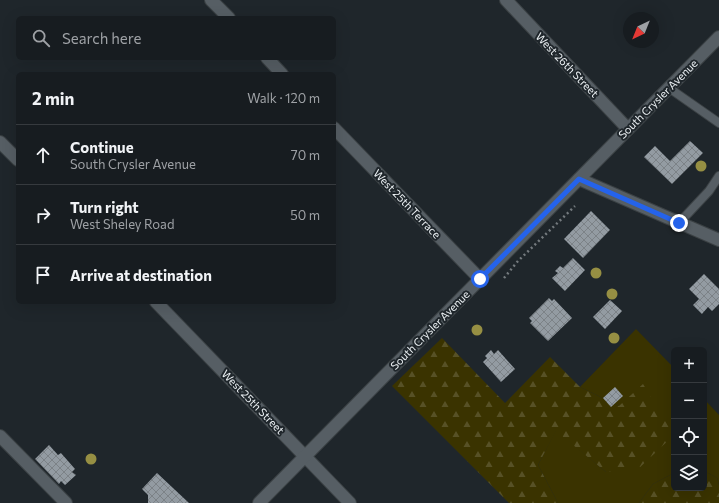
<!DOCTYPE html>
<meta charset="utf-8">
<style>
:root{--surface:#171c20;--page:#202529;--text:#f1f3f6;--muted:#9ea1a5;--line:#363a3e}
body{margin:0;font-family:Commissioner,sans-serif;background:var(--page);color:var(--text)}
.controls{position:absolute;right:12px;bottom:12px;display:grid;overflow:hidden;border-radius:6px;box-shadow:0 4px 16px #0002}
.controls button{width:36px;height:36px;display:grid;place-items:center;padding:0;border:0;border-bottom:1px solid var(--line);background:var(--surface);color:var(--text);font:20px sans-serif}
.compass{position:absolute;left:623px;top:12px;width:36px;height:36px;border-radius:50%;background:var(--surface);box-shadow:0 4px 16px #0002;rotate:223deg}
.stop{position:absolute;width:12px;height:12px;margin:-9px;border:3px solid #2563eb;border-radius:50%;background:#fff}
.stop.end{background:#2563eb;border-color:#fff;box-shadow:0 1px 4px #0008}
.list{margin:0;padding:0;list-style:none}
h2{display:flex;justify-content:space-between;align-items:center;height:52px;margin:0;padding:0 16px;font-size:17px}
h2 small{font-size:13px;font-weight:400;color:var(--muted)}
.list li{display:grid;grid-template-columns:26px 1fr auto;gap:12px;align-items:center;box-sizing:border-box;height:60px;padding:0 16px;border-top:1px solid var(--line)}
.list b{display:block;font-size:15px;white-space:nowrap}
.list p{margin:0;font-size:13px;white-space:nowrap;color:var(--muted)}
.list em{font-size:13px;font-style:normal;color:var(--muted)}
.icon{flex:none;width:22px;height:22px;fill:none;stroke:currentColor;stroke-width:2;stroke-linecap:round;stroke-linejoin:round}
.map{position:relative;flex:none;width:719px;height:503px;overflow:hidden}
.search{position:absolute;background:var(--surface);box-shadow:0 4px 16px #0002;left:16px;top:16px;width:320px;height:44px;display:flex;align-items:center;gap:10px;box-sizing:border-box;padding:0 14px;border-radius:6px;color:var(--muted);font-size:15px}
.panel{position:absolute;background:var(--surface);box-shadow:0 4px 16px #0002;left:16px;top:72px;width:320px;height:232px;border-radius:6px}
.map>svg:first-child{display:block}
</style>
<div class="map">
<svg width="719" height="503" viewBox="0 0 719 503">
<defs>
<pattern id="forest-firs" width="22" height="20" patternUnits="userSpaceOnUse"><rect width="22" height="20" fill="#3a3300"/><path d="M5 1l3.5 6h-7zM16 11l3.5 6h-7z" fill="#575126"/></pattern>
<pattern id="building-cross-hatch" width="8" height="8" patternUnits="userSpaceOnUse"><rect width="8" height="8" fill="#939ba2"/><path d="M0 0l8 8M0 8l8-8" fill="none" stroke="#7c8287"/></pattern>
</defs>
<rect width="100%" height="100%" fill="#1f262b"/>
<g fill="#3a3300">
<path d="M636,329L674,368V473L653,484L639,503H558L538,465L556,430L606,472L619,406L580,387Z"/>
<path d="M704,399L719,415V485L717,478L704,471Z"/>
</g>
<g fill="url(#forest-firs)">
<path d="M442,338L505,403L550,357L580,387L619,406L643,384L674,435L637,470L606,472L556,431L538,465L558,503H509L392,386Z"/>
<path d="M704,471L717,478L719,485V503H639L653,484L674,473V488H704Z"/>
</g>
<g fill="url(#building-cross-hatch)">
<path d="M690,141L703,153L672,184L644,157L655,146L670,161Z"/>
<path d="M591,211L610,230L583,258L564,239Z"/>
<path d="M573,258L585,270L565,291L552,278L558,273L555,271L560,266L563,268Z"/>
<path d="M704,274L719,289V304L712,311L708,307L702,314L693,305L699,299L689,289Z"/>
<path d="M549,298L552,301L554,299L572,318L548,341L530,323L532,321L529,318Z"/>
<path d="M610,300L622,311L605,329L593,317Z"/>
<path d="M491,350L494,354L498,350L515,369L501,382L483,362L487,358L485,356Z"/>
<path d="M615,387L623,396L611,407L603,398Z"/>
<path d="M49,445L58,455L61,453L75,469L72,472L76,475L65,485L61,481L59,484L35,459Z"/>
<path d="M157,473L189,503H148V495L142,489Z"/>
</g>
<g fill="none" stroke-linecap="round" stroke-linejoin="round">
<g stroke="#3b4144" stroke-width="10">
<g id="lane">
<path d="M669,88L719,123"/>
<path d="M679,223L709,191L719,176"/>
</g>
</g>
<g stroke="#3b4144" stroke-width="14">
<g id="street">
<path d="M211,0L229,18"/>
<path d="M506,0L628,129"/>
<path d="M267,58L282,74"/>
<path d="M334,128L480,279"/>
<path d="M0,142L18,160"/>
<path d="M156,302L350,503"/>
<path d="M0,436L66,503"/>
</g>
</g>
<g stroke="#3b4144" stroke-width="14">
<g id="secondary">
<path d="M579,179L719,240"/>
<path d="M259,503L719,37"/>
</g>
</g>
<path stroke="#747a7e" stroke-width="2.5" stroke-dasharray="2 3" stroke-linecap="butt" d="M504,278L518,261L575,206"/>
<use href="#lane" stroke="#565e64" stroke-width="8"/>
<use href="#street" stroke="#565e64" stroke-width="12"/>
<use href="#secondary" stroke="#565e64" stroke-width="12"/>
</g>
<g fill="#968f43">
<circle cx="701" cy="166" r="5.5"/>
<circle cx="596" cy="273" r="5.5"/>
<circle cx="612" cy="294" r="5.5"/>
<circle cx="477" cy="330" r="5.5"/>
<circle cx="614" cy="338" r="5.5"/>
<circle cx="91" cy="459" r="5.5"/>
</g>
<g fill="none" stroke-linecap="round" stroke-linejoin="round">
<path stroke="#2563eb" stroke-width="5" d="M480,279L579,179L679,223"/>
</g>
<g text-anchor="middle" stroke-width="4" stroke-linejoin="round" paint-order="stroke">
<g font-size="11" fill="#ecf1f4" stroke="#1f262b">
<text transform="translate(567 65) rotate(46)" y="4">West 26th Street</text>
<text transform="translate(658 99) rotate(-45)" y="4">South Crysler Avenue</text>
<text transform="translate(407 204) rotate(46)" y="4">West 25th Terrace</text>
<text transform="translate(430 330) rotate(-45)" y="4">South Crysler Avenue</text>
<text transform="translate(253 402) rotate(46)" y="4">West 25th Street</text>
</g>
</g>
</svg>
<div class="controls">
<button>+</button>
<button>−</button>
<button><svg class="icon" aria-label="locate" viewBox="0 0 24 24"><circle cx="12" cy="12" r="6"/><path d="M12 2v4M12 18v4M2 12h4M18 12h4"/></svg></button>
<button><svg class="icon" aria-label="layers" viewBox="0 0 24 24"><path d="M12 4l9 5-9 5-9-5zM3 14l9 5 9-5"/></svg></button>
</div>
<svg class="compass" viewBox="-18 -18 36 36"><path d="M0-13l5 13h-10z" fill="#e53935"/><path d="M0 13l5-13h-10z" fill="#9ea1a5"/></svg>
<div class="stop" style="left:480px;top:279px"></div>
<div class="stop end" style="left:679px;top:223px"></div>
<div class="search"><svg class="icon" aria-label="search" viewBox="0 0 24 24"><circle cx="10" cy="10" r="6"/><path d="M15 15l6 6"/></svg>Search here</div>
<section class="panel">
<h2>2 min<small>Walk · 120 m</small></h2>
<ul class="list">
<li><svg class="icon" aria-label="ahead" viewBox="0 0 24 24"><path d="M12 20V5M6 11l6-6 6 6"/></svg><div><b>Continue</b><p>South Crysler Avenue</p></div><em>70 m</em></li>
<li><svg class="icon" aria-label="right" viewBox="0 0 24 24"><path d="M7 20v-9h11M14 6l5 5-5 5"/></svg><div><b>Turn right</b><p>West Sheley Road</p></div><em>50 m</em></li>
<li><svg class="icon" aria-label="arrive" viewBox="0 0 24 24"><path d="M6 21V4h12l-3 4 3 4H6"/></svg><div><b>Arrive at destination</b></div></li>
</ul>
</section>
</div>
